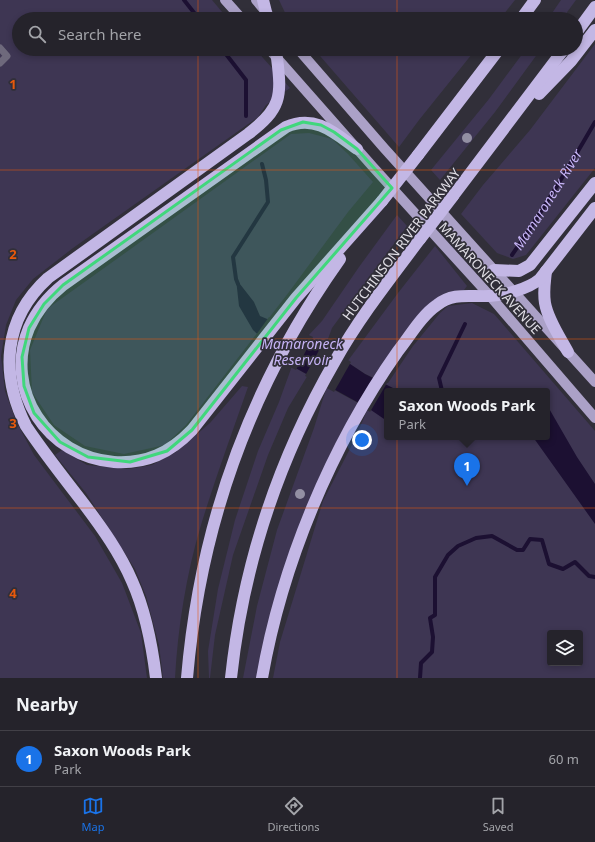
<!DOCTYPE html>
<style>
:root{--surface:#25232b;--page:#2d2b33;--text:#f1f3f6;--muted:#a3a4a9;--line:#424047;--accent:#1a73e8}
body{margin:0;font-family:"Noto Sans",sans-serif;background:var(--page);color:var(--text)}
.controls{position:absolute;right:12px;bottom:12px;display:grid;overflow:hidden;border-radius:4px;box-shadow:0 2px 6px #0003}
.controls button{width:36px;height:36px;display:grid;place-items:center;padding:0;border:0;border-bottom:1px solid var(--line);background:var(--surface);color:var(--text);font:20px sans-serif}
.you{position:absolute;left:362px;top:440px;width:14px;height:14px;margin:-10px;border:3px solid #fff;border-radius:50%;background:#1a73e8;box-shadow:0 0 0 6px #1a73e833}
.badge{display:grid;place-items:center;width:26px;height:26px;border-radius:50%;background:var(--accent);color:#fff;font-size:13px;font-weight:700}
.pin{position:absolute;translate:-50% -33px;filter:drop-shadow(0 1px 2px #0008)}
.pin::after{content:'';position:absolute;top:21px;width:14px;height:12px;background:inherit;clip-path:polygon(0 0,100% 0,50% 100%)}
.popup{position:absolute;left:384px;top:388px;width:166px;height:52px;box-sizing:border-box;display:grid;place-content:center;border-radius:4px;background:var(--surface);filter:drop-shadow(0 1px 3px #0005);font-size:13px;white-space:nowrap;color:var(--muted)}
.popup b{font-size:15px;color:var(--text)}
.popup::after{content:'';position:absolute;left:50%;top:100%;margin-left:-8px;border:8px solid transparent;border-top-color:var(--surface)}
.list{margin:0;padding:0;list-style:none}
h2{display:flex;justify-content:space-between;align-items:center;height:52px;margin:0;padding:0 16px;font-size:17px}
h2 small{font-size:13px;font-weight:400;color:var(--muted)}
.list li{display:grid;grid-template-columns:26px 1fr auto;gap:12px;align-items:center;box-sizing:border-box;height:56px;padding:0 16px;border-top:1px solid var(--line)}
.list b{display:block;font-size:15px;white-space:nowrap}
.list p{margin:0;font-size:13px;white-space:nowrap;color:var(--muted)}
.list em{font-size:13px;font-style:normal;color:var(--muted)}
.icon{flex:none;width:22px;height:22px;fill:none;stroke:currentColor;stroke-width:2;stroke-linecap:round;stroke-linejoin:round}
.map{position:relative;flex:none;width:595px;height:678px;overflow:hidden}
.search{position:absolute;background:var(--surface);box-shadow:0 2px 6px #0003;left:12px;right:12px;top:12px;height:44px;display:flex;align-items:center;gap:10px;box-sizing:border-box;padding:0 14px;border-radius:22px;color:var(--muted);font-size:15px}
.sheet{height:108px;background:var(--surface)}
nav{display:flex;justify-content:space-around;align-items:center;box-sizing:border-box;height:56px;border-top:1px solid var(--line);background:var(--surface);font-size:11px;color:var(--muted)}
nav a{display:grid;justify-items:center;gap:2px}
nav .on{color:var(--accent)}
.map>svg:first-child{display:block}
</style>
<div class="map">
<svg width="595" height="678" viewBox="0 0 595 678">
<rect width="100%" height="100%" fill="#312f39"/>
<g fill="#3e3653" fill-rule="evenodd">
<path d="M0,0H212L228,19H19V49H255L290,88L266,105L258,117L73,248L33,279L16,300L6,325L1,356L5,391L16,421L34,455L95,536L122,583L141,633L147,678H0Z"/>
<path d="M279,0H515L500,19H288Z"/>
<path d="M561,0H576L562,19H548Z"/>
<path d="M595,44V168L526,255L513,259L497,253L461,214L483,185L530,130Z"/>
<path d="M314,49H476L419,120L399,147Z"/>
<path d="M526,49H541L495,112L440,180L431,170L489,99Z"/>
<path d="M309,133L332,139L348,154L373,182L348,212L289,292L186,425L165,445L124,454L85,446L54,425L32,392L30,350L47,309L291,134Z"/>
<path d="M397,215L407,226L332,328L325,347L308,336L322,321L359,267Z"/>
<path d="M435,246L467,286L464,290C459,291 453,291 448,292C419,303 392,351 375,376L376,379L365,374L347,362L398,293Z"/>
<path d="M472,303L494,314L595,431V678H273L280,642L323,501L355,439L368,408L387,398V437H547V391H390L383,383H388L413,346L440,313L448,306ZM550,633H580V663H550Z"/>
<path d="M292,366L308,375L288,408L268,455L233,555L215,635L210,678H209L208,651L218,589L235,520L258,451L279,402Z"/>
<path d="M242,386L248,387C232,433 215,479 201,525C186,575 178,627 175,678H163L159,645L146,596L135,569L86,493L55,455L62,450L87,465L129,469L152,465L176,452L210,423Z"/>
<path d="M327,386L360,404L341,433L316,485L257,678H243L257,606L277,530L314,428Z"/>
</g>
<g fill="#1c1032">
<path d="M236,279L254,302L260,316L308,336L365,374L399,391H387V421L368,408L292,366L253,330L239,306Z"/>
<path d="M547,405L577,457L595,484V524L533,437H547Z"/>
</g>
<g fill="#312f39">
<path d="M269,317L313,337L296,370L290,367L256,335Z"/>
<path d="M323,343L351,362L334,392L305,376Z"/>
<path d="M375,377L387,383L370,412L357,404Z"/>
</g>
<g fill="none" stroke-linecap="round" stroke-linejoin="round">
<g stroke="#1c1032" stroke-width="4">
<path d="M184,0L199,19"/>
<path d="M222,49L246,80V116"/>
<path id="s1" d="M512,255C542,212 569,167 595,122"/>
<path d="M238,284L236,279L233,257L268,202L266,180L262,164"/>
<path d="M442,391L439,378L465,324"/>
<path d="M420,678L421,663L432,652L433,637L430,618L435,615V577L448,555L458,546L476,538L492,536L517,550H523L530,539L542,540L549,564L563,569L575,562L589,576L595,577"/>
</g>
<path stroke="#6e697c" stroke-width="7" d="M0,48L7,56L0,63"/>
<g stroke="#aba1c7" stroke-width="10">
<path d="M225,0L242,19"/>
<path d="M256,0L272,19"/>
<path d="M269,49L373,167L490,296L595,418"/>
<path d="M298,49L384,148L595,382"/>
</g>
<g stroke="#c3b7e5" stroke-width="12">
<path d="M263,0L266,12"/>
<path d="M521,19L535,0"/>
<path d="M576,33L595,7"/>
<path d="M539,94L571,61L595,30"/>
<path d="M357,149C335,133 315,114 286,127L63,285C48,297 37,310 29,328C3,390 48,457 114,462C146,464 170,453 192,430L296,298L382,201"/>
<path d="M418,155L499,49"/>
<path d="M453,196L564,49"/>
<path d="M494,270L519,271L530,265L595,183"/>
<path d="M546,271C545,282 543,292 545,303C548,320 560,337 568,352"/>
<path d="M156,678C152,645 146,612 132,581C120,553 102,528 84,504C64,478 44,453 26,426C0,374 3,319 48,278L248,134C281,109 282,97 277,58"/>
<path d="M187,678C200,525 251,384 340,259"/>
<path d="M231,678C243,566 279,458 335,361C359,318 390,279 420,239"/>
<path d="M262,678C282,564 331,446 398,351C410,336 421,316 437,305C453,292 470,297 489,296C505,295 528,289 540,279L595,208"/>
</g>
<g stroke="#c3b7e5" stroke-width="12">
<path d="M382,201L418,155"/>
<path d="M420,239L453,196"/>
</g>
</g>
<g fill="#938fa3">
<circle cx="467" cy="138" r="5"/>
<circle cx="300" cy="494" r="5"/>
</g>
<path fill="#40d77c" fill-opacity="0.2" stroke="#40d77c" stroke-width="3" stroke-linejoin="round" d="M303,122L321,125L334,132L357,149L392,188L296,298L192,430L167,451L130,462L88,457L60,442L34,413L24,386L22,357L29,328L44,304L63,285L281,130Z"/>
<path fill="none" stroke="#e8590c" stroke-width="1" stroke-opacity="0.55" d="M198,0V19M397,0V19M198,49V678M397,49V678M0,170H595M0,339H595M0,508H595"/>
<g text-anchor="middle" stroke-width="3.5" stroke-linejoin="round" paint-order="stroke">
<g font-size="13" fill="#e1dfe6" stroke="#312f39">
<text transform="translate(401 244) rotate(-53)" y="5">HUTCHINSON RIVER PARKWAY</text>
<text transform="translate(490 278) rotate(48)" y="5">MAMARONECK AVENUE</text>
</g>
<g font-size="14" font-style="italic" fill="#c5b3f5" stroke="#312f39">
<text dy="5" stroke="none"><textPath href="#s1" startOffset="66">Mamaroneck River</textPath></text>
<text x="302" y="349">Mamaroneck<tspan x="302" dy="16">Reservoir</tspan></text>
</g>
</g>
<g font-size="13" text-anchor="middle" font-weight="bold" fill="#e8590c" stroke="#312f39" stroke-width="3.5" stroke-linejoin="round" paint-order="stroke">
<text x="13" y="89">1</text>
<text x="13" y="259">2</text>
<text x="13" y="428">3</text>
<text x="13" y="598">4</text>
</g>
</svg>
<div class="controls">
<button><svg class="icon" aria-label="layers" viewBox="0 0 24 24"><path d="M12 4l9 5-9 5-9-5zM3 14l9 5 9-5"/></svg></button>
</div>
<div class="you"></div>
<div class="pin badge" style="left:467px;top:486px">1</div>
<div class="popup"><b>Saxon Woods Park</b>Park</div>
<div class="search"><svg class="icon" aria-label="search" viewBox="0 0 24 24"><circle cx="10" cy="10" r="6"/><path d="M15 15l6 6"/></svg>Search here</div>
</div>
<section class="sheet">
<h2>Nearby<small></small></h2>
<ul class="list">
<li><span class="badge">1</span><div><b>Saxon Woods Park</b><p>Park</p></div><em>60 m</em></li>
</ul>
</section>
<nav>
<a class="on"><svg class="icon" aria-label="map" viewBox="0 0 24 24"><path d="M3 6l6-2 6 2 6-2v14l-6 2-6-2-6 2zM9 4v14M15 6v14"/></svg>Map</a>
<a><svg class="icon" aria-label="directions" viewBox="0 0 24 24"><path d="M12 3l9 9-9 9-9-9zM9 14v-3h6M13 9l2 2-2 2"/></svg>Directions</a>
<a><svg class="icon" aria-label="saved" viewBox="0 0 24 24"><path d="M7 4h10v16l-5-4-5 4z"/></svg>Saved</a>
</nav>
